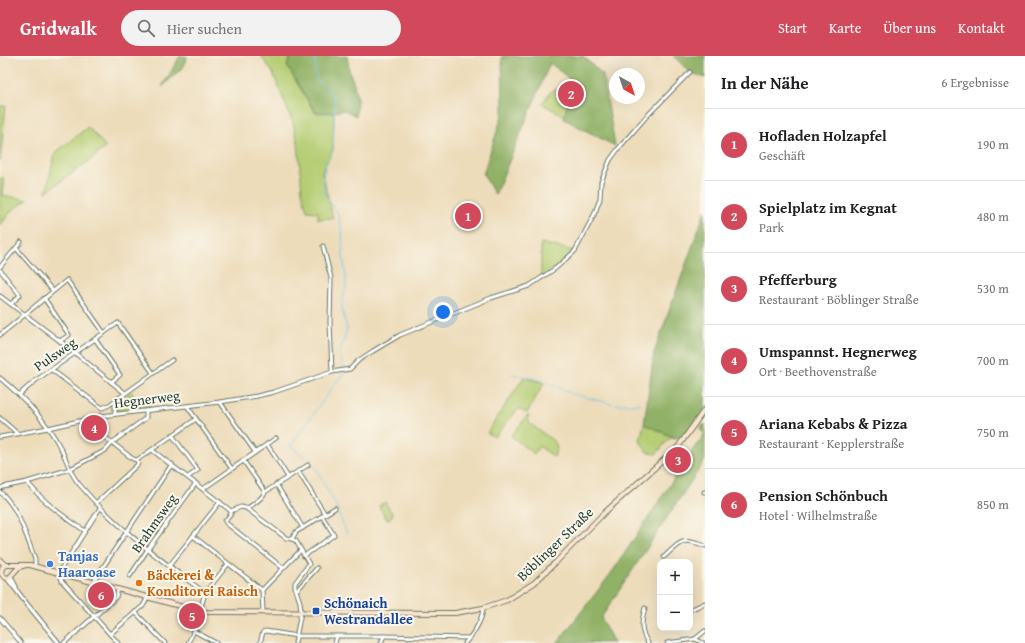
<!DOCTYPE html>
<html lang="de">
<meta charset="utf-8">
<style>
:root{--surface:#fff;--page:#f2f2f2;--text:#202124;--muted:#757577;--line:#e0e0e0;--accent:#d1495b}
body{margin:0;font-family:"Gentium Book Plus",serif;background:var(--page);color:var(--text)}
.controls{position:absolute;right:12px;bottom:12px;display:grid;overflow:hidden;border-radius:8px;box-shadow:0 4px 16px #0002}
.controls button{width:36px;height:36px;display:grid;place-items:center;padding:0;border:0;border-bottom:1px solid var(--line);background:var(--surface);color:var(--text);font:20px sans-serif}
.compass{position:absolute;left:609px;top:12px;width:36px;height:36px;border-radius:50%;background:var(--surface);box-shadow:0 4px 16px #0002;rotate:141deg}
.you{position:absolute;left:443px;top:256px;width:14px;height:14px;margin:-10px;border:3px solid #fff;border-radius:50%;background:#1a73e8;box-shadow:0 0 0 6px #1a73e833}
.badge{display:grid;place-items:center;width:26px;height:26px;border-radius:50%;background:var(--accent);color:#fff;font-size:13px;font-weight:700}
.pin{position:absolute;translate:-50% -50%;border:2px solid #fff;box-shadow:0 1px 4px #0006}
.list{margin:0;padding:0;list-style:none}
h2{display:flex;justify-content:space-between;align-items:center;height:52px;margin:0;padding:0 16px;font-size:17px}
h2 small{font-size:13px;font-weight:400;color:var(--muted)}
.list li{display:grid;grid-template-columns:26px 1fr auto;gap:12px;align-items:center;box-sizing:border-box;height:72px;padding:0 16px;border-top:1px solid var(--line)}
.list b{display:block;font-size:15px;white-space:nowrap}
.list p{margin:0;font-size:13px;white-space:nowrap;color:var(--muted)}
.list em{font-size:13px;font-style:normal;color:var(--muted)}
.icon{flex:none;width:22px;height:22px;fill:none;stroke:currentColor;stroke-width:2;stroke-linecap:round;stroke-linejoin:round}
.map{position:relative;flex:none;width:705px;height:587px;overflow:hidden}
header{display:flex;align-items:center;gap:24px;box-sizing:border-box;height:56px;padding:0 20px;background:var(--accent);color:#fff}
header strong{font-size:19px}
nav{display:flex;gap:22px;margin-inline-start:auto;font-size:14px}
.search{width:280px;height:36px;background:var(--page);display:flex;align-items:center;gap:10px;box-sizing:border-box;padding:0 14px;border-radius:22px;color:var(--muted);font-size:15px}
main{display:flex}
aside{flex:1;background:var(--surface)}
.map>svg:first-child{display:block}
</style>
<header>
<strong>Gridwalk</strong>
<div class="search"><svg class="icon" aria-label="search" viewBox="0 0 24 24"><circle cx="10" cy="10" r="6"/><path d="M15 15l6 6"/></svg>Hier suchen</div>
<nav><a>Start</a><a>Karte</a><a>Über uns</a><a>Kontakt</a></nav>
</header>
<main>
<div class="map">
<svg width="705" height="587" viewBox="0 0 705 587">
<rect width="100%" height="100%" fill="#fbf7ec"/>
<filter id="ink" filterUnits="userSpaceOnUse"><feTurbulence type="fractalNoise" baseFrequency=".025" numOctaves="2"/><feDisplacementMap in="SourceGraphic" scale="8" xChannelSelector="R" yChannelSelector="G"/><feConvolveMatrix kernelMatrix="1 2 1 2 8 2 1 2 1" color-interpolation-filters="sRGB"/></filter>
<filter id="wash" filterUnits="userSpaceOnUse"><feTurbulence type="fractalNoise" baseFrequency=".012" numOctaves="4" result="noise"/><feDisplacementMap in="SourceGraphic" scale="16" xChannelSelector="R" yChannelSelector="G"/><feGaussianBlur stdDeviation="0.9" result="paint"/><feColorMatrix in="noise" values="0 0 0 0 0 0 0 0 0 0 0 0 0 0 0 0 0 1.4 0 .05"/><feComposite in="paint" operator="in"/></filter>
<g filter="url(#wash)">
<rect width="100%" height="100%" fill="#eddcba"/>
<g fill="#b6ce74" stroke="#6a8654">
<path d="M261,0H291L287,10L315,57H334L333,94L322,116L333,162L318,163V156L307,155L302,136L298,87L293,67L273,17Z"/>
<path d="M555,33L575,49L567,61L542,48L551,35Z"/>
<path d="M0,50H6L0,105Z"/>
<path d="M88,71L106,91L85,108L46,136L55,97Z"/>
<path d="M0,122H4L2,139L28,144L12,154L0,170Z"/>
<path d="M541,187L575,195L541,223Z"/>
<path d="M524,321L544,327L527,357L518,353L495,381L487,377Z"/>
<path d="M131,336L137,342L145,341L151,351L119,356L117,354V347Z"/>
<path d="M528,359L529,367L555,386L557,392L554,401L539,390L534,398L511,380Z"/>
<path d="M644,368L675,382H670L656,398L647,396L640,385Z"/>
<path d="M385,446L393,459L387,464L379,450Z"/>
</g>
<g fill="#90b166" stroke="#58774d">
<path d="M180,0H187L183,11L162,31Z"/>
<path d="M292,0H347L349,14L354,28L357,43L356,60L344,54L335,56H315L287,10Z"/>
<path d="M502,0H583L603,19L615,90L564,63L572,25L550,7L495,139L483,118L503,57Z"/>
<path d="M673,0H705V22L690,16Z"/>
<path d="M705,155V354L684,383L681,381L675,382L644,368L654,297Z"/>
<path d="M705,368V404L601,562L614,587H557L613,515L696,389L698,388L705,377L700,374L701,371Z"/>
</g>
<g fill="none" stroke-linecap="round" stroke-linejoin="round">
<g stroke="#6ec0ea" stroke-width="1">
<path d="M315,0L316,23L333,39L335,48L333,95L326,107L323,122L325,138L338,158L342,176L343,200L346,222V232L342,246V254L347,272L344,285L340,293L341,304L344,312"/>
<path d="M512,318L518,319"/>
<path d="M521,320L543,325"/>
<path d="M547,327L573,338L612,348"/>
<path d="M616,348H641"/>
<path d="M312,407L290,390L344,316"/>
<path d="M314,409L339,455"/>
<path d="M339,458L347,478"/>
</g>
</g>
</g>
<g filter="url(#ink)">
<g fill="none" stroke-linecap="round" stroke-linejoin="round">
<g stroke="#677563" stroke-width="5">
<g id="minor">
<path d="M323,190L331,222L330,266L332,316"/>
<path d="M16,192L53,235"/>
<path d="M0,211L21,186"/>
<path d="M0,214L20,239L11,248"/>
<path d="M0,240L60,285L125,337"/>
<path d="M44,242L69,279L60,285"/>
<path d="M0,279L67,224L104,277"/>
<path d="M95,283L120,319L111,326"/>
<path d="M52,314L102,352L109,349L172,304"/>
<path d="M0,322C24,342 47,365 61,393C67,404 70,418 79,428C115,471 161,504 205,537L194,575L188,587"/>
<path d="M20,338L35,325L118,267L153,317"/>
<path d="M115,345V358"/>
<path d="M220,346L255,396"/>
<path d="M187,350L232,413"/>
<path d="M97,361V371L101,378L133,403L137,404L196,363"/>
<path d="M0,362L18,378"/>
<path d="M172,379L198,414L188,421"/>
<path d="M0,381L48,372L101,360L220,346L257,340L274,336L332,316L350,313L359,304L373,295L400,279L491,242L529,230L556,212L575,195L594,159L600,143L601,126L610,104L618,93L645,62L690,16"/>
<path d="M267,388L288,421"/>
<path d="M152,394L231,455"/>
<path d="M243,404L265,436"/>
<path d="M298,415L325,458"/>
<path d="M27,426C43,446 63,460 85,475"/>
<path d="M276,428L303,472"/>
<path d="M0,433L3,431L27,426L70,413L106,394L113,386L146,362V355"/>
<path d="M203,433L276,382"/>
<path d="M0,436C19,452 26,480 35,503V510"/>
<path d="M704,436H705"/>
<path d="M96,447L136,410L138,408L137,404"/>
<path d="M100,452L61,513L60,517L62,525L118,587"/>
<path d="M247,453C253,447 262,444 265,436L308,409"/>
<path d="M231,455L241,451L246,452L286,482L292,483L296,485L309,508L295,527V531L300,546L301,556L295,587"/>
<path d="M231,455V458L225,465L226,467L283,512"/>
<path d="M193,480L262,534"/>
<path d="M292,483L296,476L335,452"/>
<path d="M304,500L334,479L322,460"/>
<path d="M664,501C681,485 682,481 705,490"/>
<path d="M169,510L220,446"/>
<path d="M130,520L148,493L196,427"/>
<path d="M93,526L172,408"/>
<path d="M298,533L317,512"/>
<path d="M205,537L228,508"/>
<path d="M645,552C641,567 640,574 648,587"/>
<path d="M690,554L705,547"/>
<path d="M135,556L165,587"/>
<path d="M263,556L262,534L301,494"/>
<path d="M0,562L21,587"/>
<path d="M194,575L216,587"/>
<path d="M110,578L143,550L148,541"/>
<path d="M695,583L703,587"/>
<path d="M64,587L113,544L116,541L118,533"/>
<path d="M260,587L263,576L266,575L297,580H384L469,582"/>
<path d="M335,587L337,580"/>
<path d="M381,587L384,580"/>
<path d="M465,587C474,577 482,566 483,552"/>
<path d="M667,587L695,583L705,575"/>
</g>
</g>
<g stroke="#677563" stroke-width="5.5">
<g id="tertiary">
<path d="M11,521L16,531"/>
<path d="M7,522L27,548L59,587"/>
</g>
</g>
<g stroke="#677563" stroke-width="6">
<g id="secondary">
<path d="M0,504L5,509"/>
<path d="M26,509L18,512L9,522L4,521L1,517L2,512L5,509H30L194,554L206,556L455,557L483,552L507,544L534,527L557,505L604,457L678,391L705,353"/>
</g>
</g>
<use href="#minor" stroke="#fff" stroke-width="3"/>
<use href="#tertiary" stroke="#fff" stroke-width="3.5"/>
<use href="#secondary" stroke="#fce5cf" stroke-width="4"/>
</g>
</g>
<circle fill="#3f7fe0" stroke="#fbf7ec" stroke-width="1.5" cx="50" cy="508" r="4"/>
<circle fill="#e8710a" stroke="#fbf7ec" stroke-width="1.5" cx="139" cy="527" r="4"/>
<rect fill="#1a4fb4" stroke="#fbf7ec" stroke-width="1.5" x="312" y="551" width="8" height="8" rx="2"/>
<g text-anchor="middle" stroke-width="4" stroke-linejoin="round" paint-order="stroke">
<g font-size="14" fill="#1f3d34" stroke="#fbf7ec">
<text transform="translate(55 298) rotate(-35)" y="5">Pulsweg</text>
<text transform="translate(147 343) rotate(-7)" y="5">Hegnerweg</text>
<text transform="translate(154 467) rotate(-55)" y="5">Brahmsweg</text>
<text transform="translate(555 488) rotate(-44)" y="5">Böblinger Straße</text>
</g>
<g font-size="14" font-weight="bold" fill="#366cbe" stroke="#fbf7ec" text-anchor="start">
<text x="58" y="505">Tanjas<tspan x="58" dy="16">Haaroase</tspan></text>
</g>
<g font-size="14" font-weight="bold" fill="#c56008" stroke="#fbf7ec" text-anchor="start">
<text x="147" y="524">Bäckerei &amp;<tspan x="147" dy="16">Konditorei Raisch</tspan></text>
</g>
<g font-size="14" font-weight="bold" fill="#164399" stroke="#fbf7ec" text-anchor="start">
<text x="324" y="552">Schönaich<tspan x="324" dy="16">Westrandallee</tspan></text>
</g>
</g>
</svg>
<div class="controls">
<button>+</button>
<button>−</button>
</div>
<svg class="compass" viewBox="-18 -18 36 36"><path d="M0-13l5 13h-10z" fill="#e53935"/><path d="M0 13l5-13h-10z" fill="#757577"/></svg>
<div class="you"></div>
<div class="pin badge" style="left:468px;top:160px">1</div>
<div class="pin badge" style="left:571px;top:38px">2</div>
<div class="pin badge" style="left:678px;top:404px">3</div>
<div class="pin badge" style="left:94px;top:372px">4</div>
<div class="pin badge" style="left:192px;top:560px">5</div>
<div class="pin badge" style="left:101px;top:539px">6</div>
</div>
<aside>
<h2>In der Nähe<small>6 Ergebnisse</small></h2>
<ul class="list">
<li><span class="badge">1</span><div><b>Hofladen Holzapfel</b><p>Geschäft</p></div><em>190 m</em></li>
<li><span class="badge">2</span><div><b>Spielplatz im Kegnat</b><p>Park</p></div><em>480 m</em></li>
<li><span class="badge">3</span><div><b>Pfefferburg</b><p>Restaurant · Böblinger Straße</p></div><em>530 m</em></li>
<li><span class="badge">4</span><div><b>Umspannst. Hegnerweg</b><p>Ort · Beethovenstraße</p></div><em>700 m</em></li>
<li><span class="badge">5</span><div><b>Ariana Kebabs &amp; Pizza</b><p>Restaurant · Kepplerstraße</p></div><em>750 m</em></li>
<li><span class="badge">6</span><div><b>Pension Schönbuch</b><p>Hotel · Wilhelmstraße</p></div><em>850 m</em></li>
</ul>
</aside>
</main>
